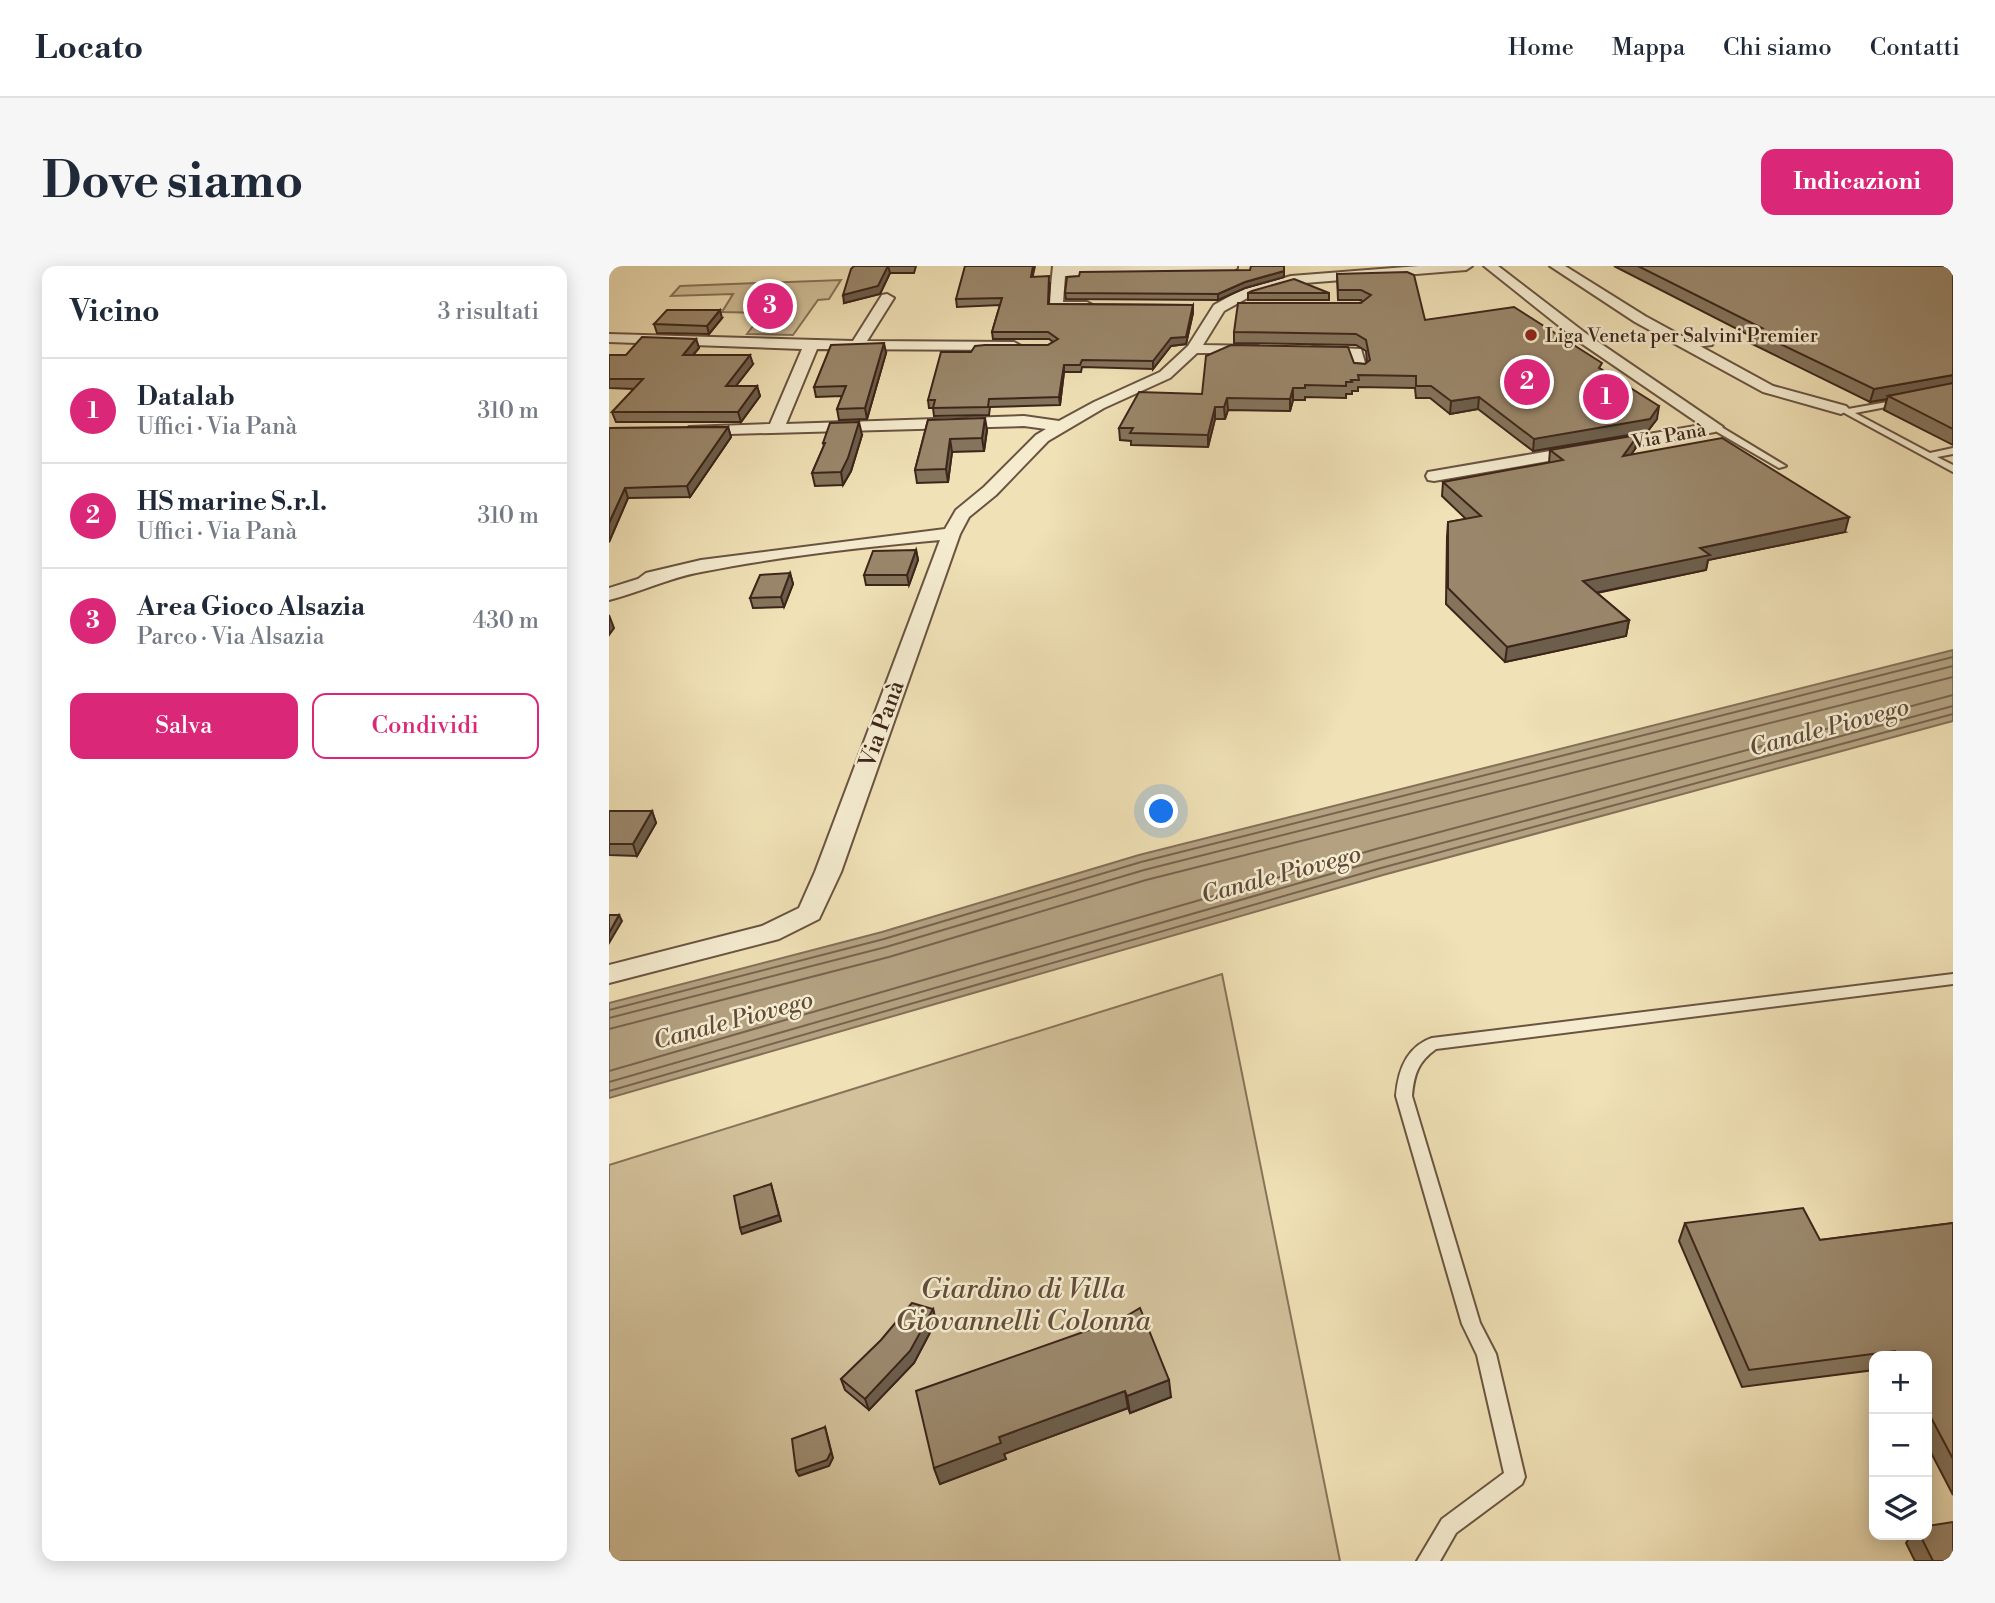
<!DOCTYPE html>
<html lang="it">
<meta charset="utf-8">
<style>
:root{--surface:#fff;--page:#f6f6f7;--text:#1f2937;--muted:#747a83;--line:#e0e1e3;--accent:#db2777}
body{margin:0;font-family:"Libre Bodoni",serif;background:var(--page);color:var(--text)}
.controls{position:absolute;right:21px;bottom:21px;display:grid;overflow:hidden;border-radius:14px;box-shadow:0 4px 18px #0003}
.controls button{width:63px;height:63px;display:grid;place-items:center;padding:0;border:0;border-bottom:2px solid var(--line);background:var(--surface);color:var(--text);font:35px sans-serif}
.you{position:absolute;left:553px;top:546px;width:24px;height:24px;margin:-18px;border:5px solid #fff;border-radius:50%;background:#1a73e8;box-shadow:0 0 0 10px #1a73e833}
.badge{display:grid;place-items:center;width:46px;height:46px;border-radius:50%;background:var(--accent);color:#fff;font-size:23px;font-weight:700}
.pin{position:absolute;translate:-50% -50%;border:4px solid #fff;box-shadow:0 2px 7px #0006}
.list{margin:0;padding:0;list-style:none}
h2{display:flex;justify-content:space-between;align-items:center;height:91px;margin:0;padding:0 28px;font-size:30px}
h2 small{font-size:23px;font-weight:400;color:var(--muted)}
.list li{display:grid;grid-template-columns:46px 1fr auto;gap:21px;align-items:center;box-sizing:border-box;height:105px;padding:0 28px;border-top:2px solid var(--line)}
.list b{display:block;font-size:26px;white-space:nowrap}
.list p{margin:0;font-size:23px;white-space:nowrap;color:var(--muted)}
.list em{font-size:23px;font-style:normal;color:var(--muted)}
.actions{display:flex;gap:14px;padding:21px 28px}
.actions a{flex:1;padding:16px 0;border:2px solid var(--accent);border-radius:14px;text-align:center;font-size:24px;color:var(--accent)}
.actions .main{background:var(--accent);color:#fff}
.icon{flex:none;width:38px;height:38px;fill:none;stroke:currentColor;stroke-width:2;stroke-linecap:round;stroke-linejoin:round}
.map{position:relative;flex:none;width:1344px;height:1295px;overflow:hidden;border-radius:14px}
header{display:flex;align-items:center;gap:42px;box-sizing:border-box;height:98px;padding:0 35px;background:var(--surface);border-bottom:2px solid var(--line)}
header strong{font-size:33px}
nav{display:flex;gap:38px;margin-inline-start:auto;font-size:24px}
.intro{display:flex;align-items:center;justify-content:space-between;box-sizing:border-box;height:168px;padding:0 42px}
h1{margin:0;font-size:49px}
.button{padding:18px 32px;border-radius:14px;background:var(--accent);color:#fff;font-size:24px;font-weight:700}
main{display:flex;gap:42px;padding:0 42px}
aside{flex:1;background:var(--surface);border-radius:14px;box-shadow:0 4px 18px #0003}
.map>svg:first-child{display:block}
</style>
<header>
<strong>Locato</strong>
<nav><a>Home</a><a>Mappa</a><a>Chi siamo</a><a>Contatti</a></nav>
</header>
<div class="intro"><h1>Dove siamo</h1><a class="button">Indicazioni</a></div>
<main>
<aside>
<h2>Vicino<small>3 risultati</small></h2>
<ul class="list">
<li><span class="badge">1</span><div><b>Datalab</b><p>Uffici · Via Panà</p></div><em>310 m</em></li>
<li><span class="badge">2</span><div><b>HS marine S.r.l.</b><p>Uffici · Via Panà</p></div><em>310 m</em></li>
<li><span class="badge">3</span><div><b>Area Gioco Alsazia</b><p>Parco · Via Alsazia</p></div><em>430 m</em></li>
</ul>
<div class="actions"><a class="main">Salva</a><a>Condividi</a></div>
</aside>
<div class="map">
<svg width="1344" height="1295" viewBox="0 0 1344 1295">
<rect width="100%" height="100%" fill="#f0e1b6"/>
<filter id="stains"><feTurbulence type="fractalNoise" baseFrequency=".00286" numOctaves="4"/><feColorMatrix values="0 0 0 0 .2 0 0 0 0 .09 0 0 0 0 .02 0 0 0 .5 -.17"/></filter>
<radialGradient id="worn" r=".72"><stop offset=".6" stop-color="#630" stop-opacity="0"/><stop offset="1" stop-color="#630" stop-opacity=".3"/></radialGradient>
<g fill="#d2c19b" stroke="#88735a" stroke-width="2">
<path d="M232,14L220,33L209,34L184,69L138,68L154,47L113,46L124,28L62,30L71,20Z"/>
<path d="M613,708L731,1295H0V899Z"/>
</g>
<path fill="#b3a181" stroke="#846f58" stroke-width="2" d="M1344,384V455L774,609L0,832V737L273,666L530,589Z"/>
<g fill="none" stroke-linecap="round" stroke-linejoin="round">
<g stroke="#78634e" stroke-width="2">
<path d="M0,744L275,673L532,596L1344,391"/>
<path d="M0,752L277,681L535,604L1344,400"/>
<path d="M0,763L280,691L537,614L1344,411"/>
<path d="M0,805L767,583L1344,429"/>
<path d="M0,816L770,594L1344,440"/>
<path d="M0,825L772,602L1344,448"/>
</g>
<g stroke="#6a5441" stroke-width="4">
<g id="lane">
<path d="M1100,75L1104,77L1103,79L1080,82L1076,80Z"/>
<path d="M1295,133H1298V137L1246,147L1321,187L1344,182V188L1328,191L1344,199V206L1228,143L1232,141L1239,143Z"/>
<path d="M1103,159H1109L1177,200L1170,202L1103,163Z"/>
<path d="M1344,708V718L827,783C809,796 805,808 803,830L871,1057L887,1088L916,1211L913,1218L847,1267L831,1295H808L833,1253L895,1207L868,1089L853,1058L787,830C789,805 797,781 823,772Z"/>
</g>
</g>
<g stroke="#6a5441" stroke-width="4">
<g id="street">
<path d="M444,0H628V2L622,6L456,10L454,36H478L485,40C476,47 449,47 440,40Z"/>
<path d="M810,0H863L857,4L683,18L642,30L615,45L594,79L649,80L656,84L654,87H588L561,112L495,142L439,175L387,229L360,251L351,268L232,606L210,653L170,673L0,717V699L153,660L190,642L206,606L331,274C254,281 167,291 92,306C59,312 32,326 0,334V322L29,313L37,307L92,294L336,263L347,244L375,221L427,169L437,163L415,160L86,169L80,167L78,164L80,161L161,158L193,83L0,76V68L244,75L273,29L278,28L285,32L258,75L405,76L412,80L405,84L208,83L177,158L415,150L450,155L485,136L551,106L579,80L605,39L632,24L682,10Z"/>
<path d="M875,0H889L979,69L1114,161L1106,166L825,215L819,214L817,210L819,206L825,205L1092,159L969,75Z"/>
<path d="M941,0H956L1036,50L1164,120L1237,140L1240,143L1232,148L1154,126L1026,56Z"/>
<path d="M705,81L752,83L758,104L756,107H746L741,90L700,88V82Z"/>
</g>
</g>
<use href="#lane" fill="#f5ecd0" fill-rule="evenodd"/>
<use href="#street" fill="#f5ecd0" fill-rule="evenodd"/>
</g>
<g fill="#84745c" stroke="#3d251a" stroke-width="2">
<path d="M245,0H307L305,7H281L271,28L235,37Z"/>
<path d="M1005,0H1344V179L1275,144L1278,133L1261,136L1139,76L1140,69Z"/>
<path d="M728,8L816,54L992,103L1048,153L1038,166L924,185L869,143L841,148L821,132H807L806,122L749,121V125H743V128H737V132L696,131V134H684L681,145L619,144L616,153H606L599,181L522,179V175L511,174L510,162L593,128L745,97L756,98L758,96L757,85L747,79L625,77V66L754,36L752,34H729Z"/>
<path d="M424,11L441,17L440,38L584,39V47L577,78L562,80L544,103L473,101L472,106H455L451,139L381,141L380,149L325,150L324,142H320L319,134L362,86L439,79L444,76L440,73H384L383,66L391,39L348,41L347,33Z"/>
<path d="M675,11L636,22L609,34L457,33L456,27Z"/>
<rect x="639" y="27" width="81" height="7"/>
<path d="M113,52L100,68L48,67L45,58Z"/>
<path d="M87,73L90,82L84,89L144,98L127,120H148L151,130L132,156H7L3,146L25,123L0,122V89H17Z"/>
<path d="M277,87L258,153L230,154L228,143L233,130L207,131L205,121Z"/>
<path d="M319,154L378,164L375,185L343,186L339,216L308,217L306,204Z"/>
<path d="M119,161L122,171L81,231L19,232L0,276V162Z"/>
<path d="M253,169L242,205L234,219L206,220L203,207L215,180L214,177Z"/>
<path d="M1026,183L1022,188L1236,266L1099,294L1097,304L988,327L1020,354L1017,370L896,396L837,338L838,271L839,256L857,253L833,230L834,216L940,197L941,184Z"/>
<path d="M307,284L309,294L300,319H257L255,309Z"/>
<path d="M181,307L184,318L175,341L144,342L141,332Z"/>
<path d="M0,545H43L47,557L28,590L0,589Z"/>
<path d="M1076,957L1211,974L1344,957V1229L1318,1179V1090H1265V1104L1133,1121L1070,975Z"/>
<path d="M324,1043L327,1055L305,1097L260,1144L236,1124L232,1113Z"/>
<path d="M514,1052L562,1131L521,1147L519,1142L395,1188L397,1193L331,1218L325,1202Z"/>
<path d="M1302,1269H1318L1344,1295H1306L1297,1277Z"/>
</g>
<g fill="#6c5e4b" stroke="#3d251a" stroke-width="2">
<path d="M279,0L281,7L271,28L235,37L234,29Z"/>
<path d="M424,0H426L422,18V11Z"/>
<path d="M675,5V11L636,22L609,34V28L636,16Z"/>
<path d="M584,39V47L577,78L562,80L544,103V95Z"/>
<path d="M111,44L113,52L100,68L98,60Z"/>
<path d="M87,73L90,82L76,98L74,89Z"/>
<path d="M275,77L277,87L258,153L256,142Z"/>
<path d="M141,89L144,98L119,130L117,120Z"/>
<path d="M455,99V106L451,139L450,131Z"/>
<path d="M1344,109V121L1279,130L1278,133L1261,136L1265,123Z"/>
<path d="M148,120L151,130L132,156L129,146Z"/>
<path d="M684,122V134L681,145V133Z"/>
<path d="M870,131L869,143L841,148L842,135Z"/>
<path d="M618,132L619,144L616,153L615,141Z"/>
<path d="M1050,140L1048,153L1038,166L924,185L925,173Z"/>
<path d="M606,141V153L599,181V169Z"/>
<path d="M376,152L378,164L375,185L373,172Z"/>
<path d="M250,156L253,169L242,205L234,219L232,206Z"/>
<path d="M119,161L122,171L81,231L78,220Z"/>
<path d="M1029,169L1026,183L1011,204L1014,190Z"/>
<path d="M341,173L343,186L339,216L337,203Z"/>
<path d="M16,222L19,232L0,276V257Z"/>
<path d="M1240,251L1236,266L1099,294L1097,304L971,330L974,315L1091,282Z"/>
<path d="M307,284L309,294L300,319L298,309Z"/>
<path d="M181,307L184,318L175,341L172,331Z"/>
<path d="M0,349L5,362L0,369Z"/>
<path d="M1020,354L1017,370L896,396L898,381Z"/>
<path d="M43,545L47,557L28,590L24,578Z"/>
<path d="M10,649L13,655L0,677V667Z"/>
<path d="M162,918L172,955L133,968L131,962Z"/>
<path d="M324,1043L327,1055L305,1097L260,1144L256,1133Z"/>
<path d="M560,1114L562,1131L521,1147L518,1130Z"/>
<path d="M516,1125L519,1142L395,1188L397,1193L331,1218L325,1202L390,1171Z"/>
<path d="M216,1161L224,1192L220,1200L190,1210L187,1205Z"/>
</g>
<g fill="#9a876b" stroke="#3d251a" stroke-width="2">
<path d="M245,0H279L269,20L234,29L242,3Z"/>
<path d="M356,0H424L422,11L440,10L439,38L584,39L577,71L562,72L544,95L473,94L471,99H455L450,131L380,133L379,141L324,142L326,134H319L332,86H362L366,80L376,79H439L449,73L439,66H383L393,32L347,33Z"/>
<path d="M642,0H675V5L636,16L609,28L456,27L458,11L470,10L471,6L641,4Z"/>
<path d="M1029,0H1344V109L1265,123L1142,64L1153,62Z"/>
<path d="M798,6L805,9L816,54L905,41L993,97L990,102L1050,140L1041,153L925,173L870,131L842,135L822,120H807V110L749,109L750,114H742L743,116H737V120L696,119V122H684L681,133L618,132L615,141H606L599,169L521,167L524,162H510L530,126L593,128L597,90L622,79L739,81L745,97L756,98L761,94L757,74L747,68L625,66L629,37H752L762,29L752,24H729L728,8Z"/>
<path d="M685,13L720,27H639L643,25Z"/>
<path d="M58,44H111L98,60L45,58Z"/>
<path d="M33,71L87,73L74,89H141L117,120H148L129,146H3L34,113H0V89H17Z"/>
<path d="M275,77L256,142L228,143L237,120L205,121L222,79Z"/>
<path d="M1344,117V163L1279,130Z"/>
<path d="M376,152L373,172L341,173L337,203L306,204L319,154Z"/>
<path d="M250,156L239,192L232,206L203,207L216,177H214L221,157Z"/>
<path d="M119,161L78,220L16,222L0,257V162Z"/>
<path d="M1029,169L1014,190L1113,172L1240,251L1091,282L1101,289L974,315L1020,354L898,381L839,322V256L872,250L834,216L954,194L941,184Z"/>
<path d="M307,284L298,309H255L264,285Z"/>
<path d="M181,307L172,331L141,332L151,309Z"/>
<path d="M0,545H43L24,578H0Z"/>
<path d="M0,649H10L0,667Z"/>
<path d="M162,918L170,949L131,962L125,930Z"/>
<path d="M1194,942L1211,974L1344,957V1193L1318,1144V1090H1289L1286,1085L1140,1104L1076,957Z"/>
<path d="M303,1037L324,1043L301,1085L256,1133L232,1113L272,1074Z"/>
<path d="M531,1042L560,1114L518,1130L516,1125L390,1171L392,1177L325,1202L307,1125L514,1052Z"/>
<path d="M216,1161L222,1186L218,1194L187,1205L183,1173Z"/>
<path d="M1344,1256V1295H1324L1311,1269H1318V1260Z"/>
</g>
<circle fill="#8f2418" stroke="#f5ecd0" stroke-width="2.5" cx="922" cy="69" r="7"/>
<g text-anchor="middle" stroke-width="5" stroke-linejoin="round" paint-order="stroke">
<g font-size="19" fill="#3d251a" stroke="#f5ecd0" text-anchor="start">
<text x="936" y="76">Liga Veneta per Salvini Premier</text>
</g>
<g font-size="19" fill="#3d251a" stroke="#f5ecd0">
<text transform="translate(1060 169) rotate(-10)" y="7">Via Panà</text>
</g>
<g font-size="23" fill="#3d251a" stroke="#f5ecd0">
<text transform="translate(272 458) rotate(-70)" y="8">Via Panà</text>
</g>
<g font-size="24" font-style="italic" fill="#604a39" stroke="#f5ecd0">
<text transform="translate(1220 461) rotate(-15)" y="8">Canale Piovego</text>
<text transform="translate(672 608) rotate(-15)" y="8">Canale Piovego</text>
<text transform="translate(124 754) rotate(-15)" y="8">Canale Piovego</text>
</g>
<g font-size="28" font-style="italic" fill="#624c3a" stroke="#f5ecd0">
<text x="414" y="1032">Giardino di Villa<tspan x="414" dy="32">Giovannelli Colonna</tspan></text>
</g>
</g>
<rect width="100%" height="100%" filter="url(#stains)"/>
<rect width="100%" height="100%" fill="url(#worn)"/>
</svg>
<div class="controls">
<button>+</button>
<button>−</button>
<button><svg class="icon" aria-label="layers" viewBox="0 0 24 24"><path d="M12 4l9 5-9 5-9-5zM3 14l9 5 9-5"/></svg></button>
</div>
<div class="you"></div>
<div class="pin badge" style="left:997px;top:131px">1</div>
<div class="pin badge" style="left:918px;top:116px">2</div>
<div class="pin badge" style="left:161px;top:40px">3</div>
</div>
</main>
